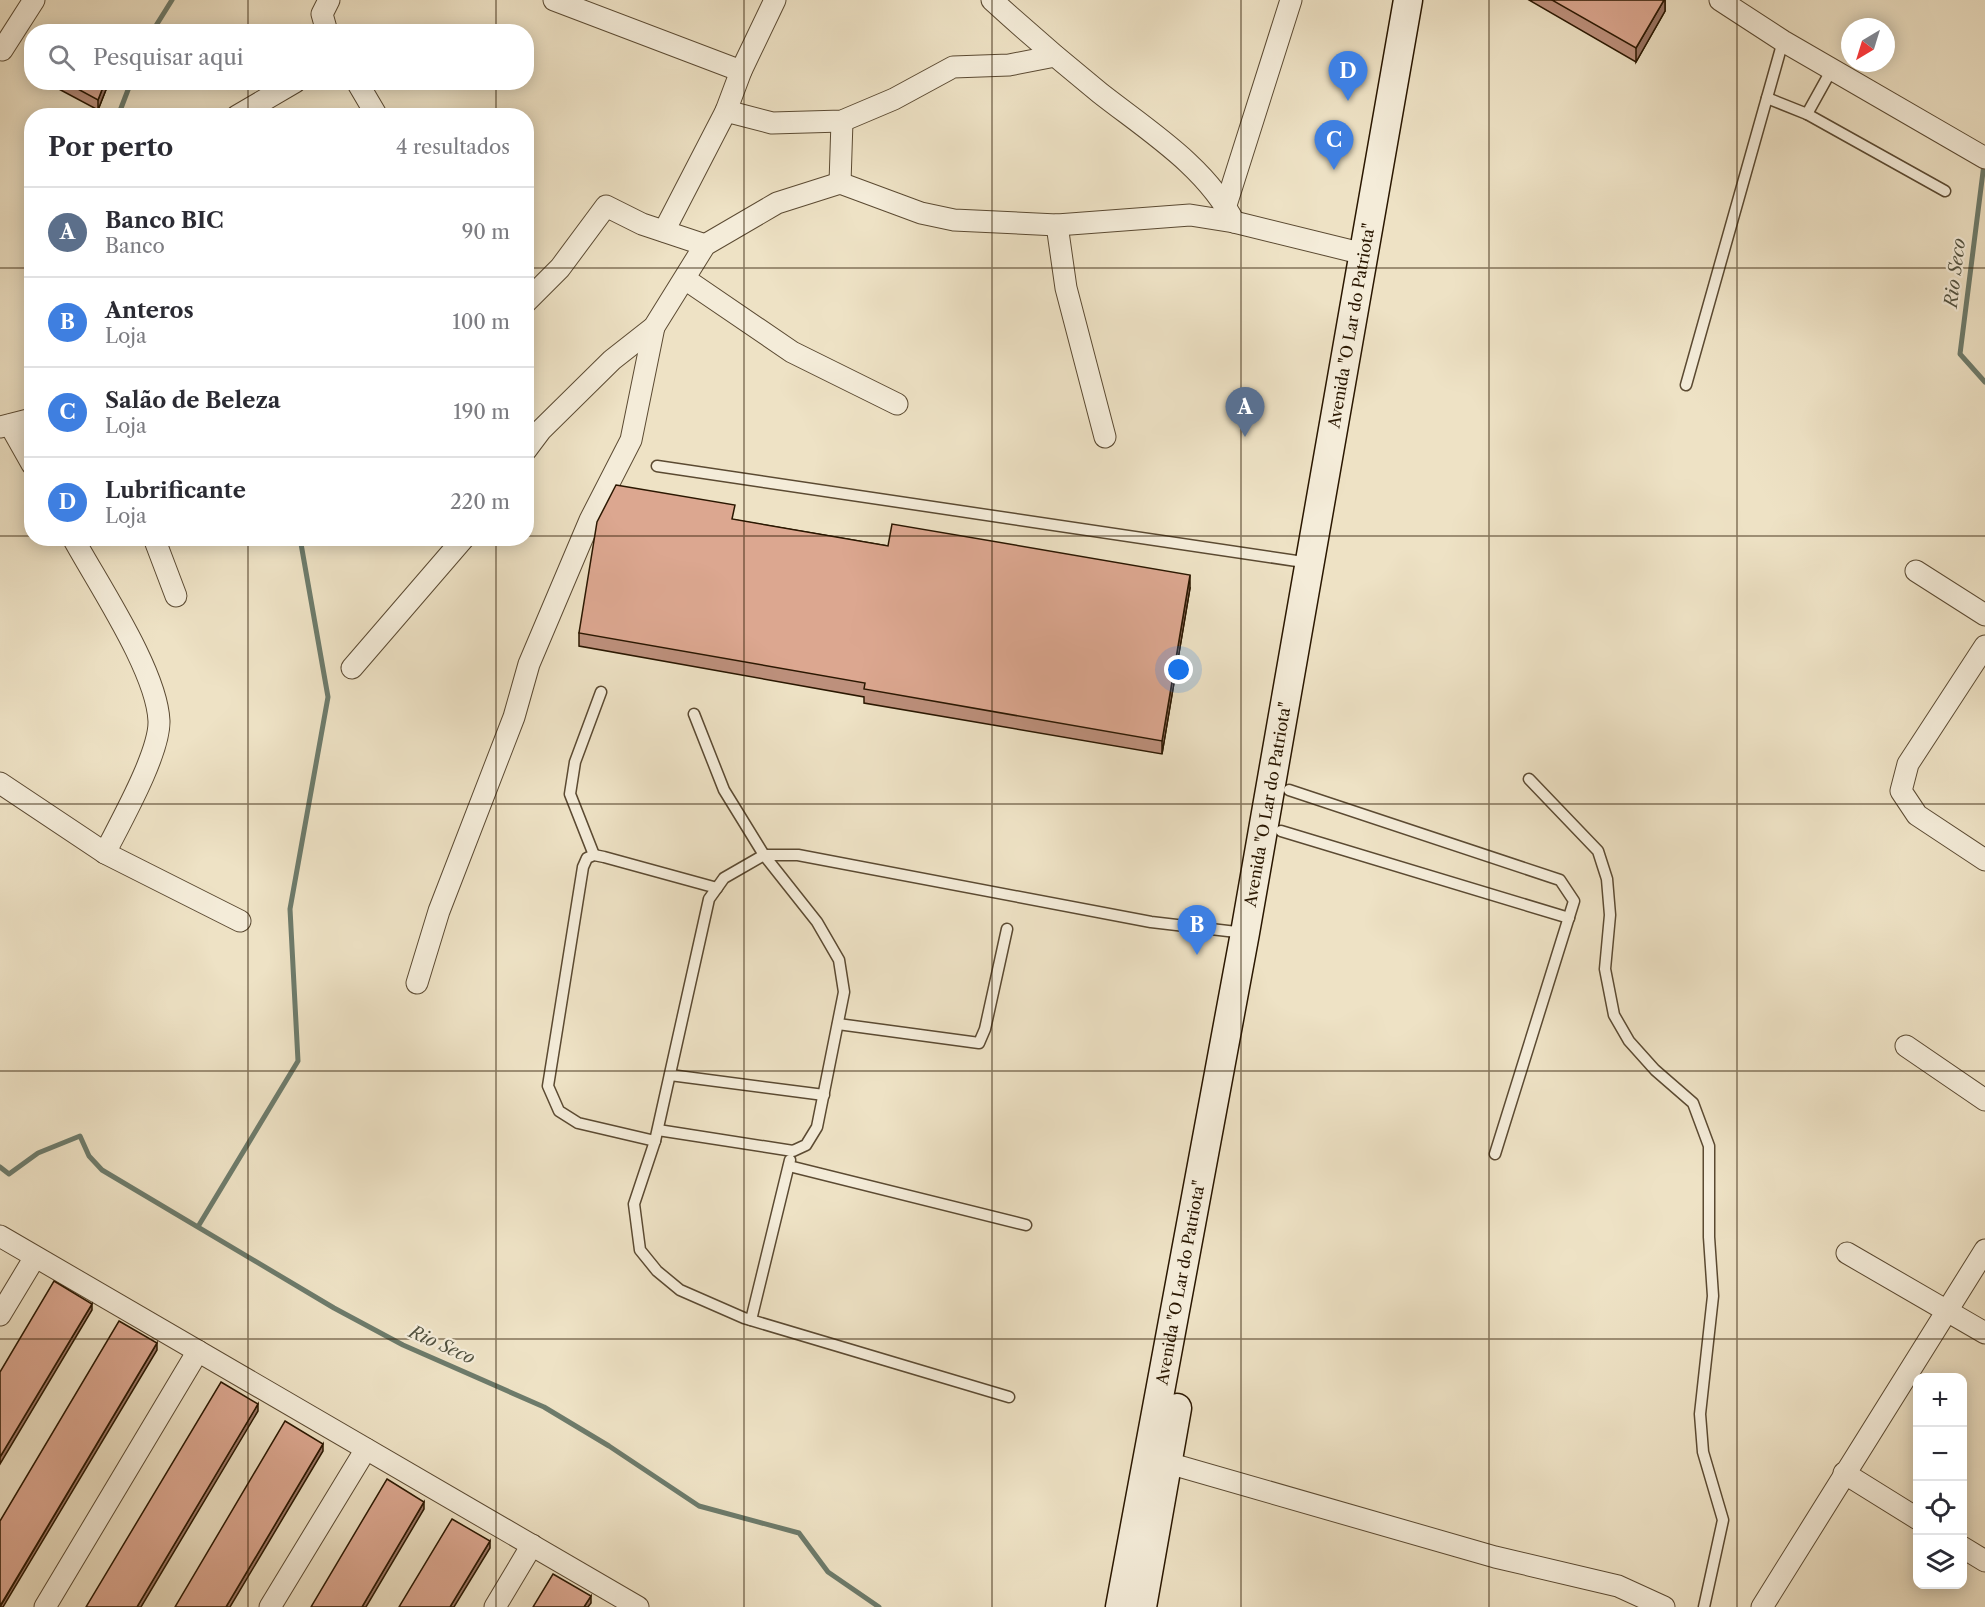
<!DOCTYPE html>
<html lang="pt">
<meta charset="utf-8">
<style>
:root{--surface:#fff;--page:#f2f2f3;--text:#2b2b33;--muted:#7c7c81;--line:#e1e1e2;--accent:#0f766e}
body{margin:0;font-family:"Libre Caslon Text",serif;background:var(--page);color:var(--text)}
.controls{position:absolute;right:18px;bottom:18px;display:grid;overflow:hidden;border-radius:12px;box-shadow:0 3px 15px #0003}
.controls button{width:54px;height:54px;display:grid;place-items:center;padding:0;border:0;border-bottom:2px solid var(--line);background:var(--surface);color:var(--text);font:30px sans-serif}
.compass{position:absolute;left:1841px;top:18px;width:54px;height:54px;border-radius:50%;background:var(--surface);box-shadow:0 3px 15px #0003;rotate:218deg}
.you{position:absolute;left:1179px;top:670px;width:21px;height:21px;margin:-15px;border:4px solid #fff;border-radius:50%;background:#1a73e8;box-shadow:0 0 0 9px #1a73e833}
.badge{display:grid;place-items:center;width:39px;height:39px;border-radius:50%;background:var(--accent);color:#fff;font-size:20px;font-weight:700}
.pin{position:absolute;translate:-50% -50px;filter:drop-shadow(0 2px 3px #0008)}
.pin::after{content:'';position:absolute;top:32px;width:21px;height:18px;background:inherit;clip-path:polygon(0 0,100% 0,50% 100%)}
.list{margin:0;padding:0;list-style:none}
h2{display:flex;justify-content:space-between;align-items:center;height:78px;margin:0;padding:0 24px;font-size:26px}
h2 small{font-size:20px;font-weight:400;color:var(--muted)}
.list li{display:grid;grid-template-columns:39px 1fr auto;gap:18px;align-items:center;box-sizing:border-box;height:90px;padding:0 24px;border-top:2px solid var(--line)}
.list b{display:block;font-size:22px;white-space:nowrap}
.list p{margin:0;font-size:20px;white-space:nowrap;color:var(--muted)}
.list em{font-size:20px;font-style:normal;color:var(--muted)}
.icon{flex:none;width:33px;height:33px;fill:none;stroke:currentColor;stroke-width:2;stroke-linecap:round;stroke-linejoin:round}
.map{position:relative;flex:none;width:1985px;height:1607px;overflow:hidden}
.search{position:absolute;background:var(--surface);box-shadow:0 3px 15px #0003;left:24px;top:24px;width:510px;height:66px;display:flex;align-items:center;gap:15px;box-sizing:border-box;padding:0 21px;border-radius:24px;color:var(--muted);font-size:22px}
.panel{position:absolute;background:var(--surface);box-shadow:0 3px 15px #0003;left:24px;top:108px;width:510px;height:438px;border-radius:24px}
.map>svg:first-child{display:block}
</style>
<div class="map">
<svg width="1985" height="1607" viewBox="0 0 1985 1607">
<rect width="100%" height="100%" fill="#eee2c5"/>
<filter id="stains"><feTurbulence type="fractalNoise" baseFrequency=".00333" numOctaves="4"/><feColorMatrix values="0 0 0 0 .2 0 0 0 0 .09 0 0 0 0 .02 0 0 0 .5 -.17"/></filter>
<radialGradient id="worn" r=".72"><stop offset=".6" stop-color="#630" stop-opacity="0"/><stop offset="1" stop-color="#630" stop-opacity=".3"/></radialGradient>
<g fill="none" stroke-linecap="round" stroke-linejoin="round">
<g stroke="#6d7b6b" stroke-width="5">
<path d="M152,32L172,0"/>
<path d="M118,116L131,82"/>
<path d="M1984,164L1960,354L1985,382"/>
<path d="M0,1167L9,1174L38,1153L80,1136L89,1156L102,1170L334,1308L403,1345L544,1407L609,1446L699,1506L799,1533L828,1572L879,1607"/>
<path d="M199,1225L298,1061L290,909L328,697L300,538"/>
</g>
<g stroke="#5b4a32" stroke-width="13">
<g id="lane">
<path d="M1767,98L1807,114L1945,191"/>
<path d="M1807,114L1832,69"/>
<path d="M1686,385L1783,41"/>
<path d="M657,466L1310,563"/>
<path d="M1529,779L1598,851L1607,879L1610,915L1605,969L1614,1015L1629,1041L1655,1070L1693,1103L1709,1146V1237L1713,1296L1700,1414L1703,1452L1723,1520L1704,1607"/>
<path d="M1289,790L1560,880L1574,901L1495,1154"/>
<path d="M1281,831L1569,918"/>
<path d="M594,855L570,794L575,762L601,692"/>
<path d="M838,1024L979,1043L985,1029L1007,929"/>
<path d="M670,1075L824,1095"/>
<path d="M658,1130L793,1151L806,1145L817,1127L844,992L839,960L817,922L764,855L724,790L694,714"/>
<path d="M655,1141L578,1123L559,1111L548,1086L583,867L587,858L594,855L604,857L717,888"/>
<path d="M789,1166L1026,1225"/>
<path d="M751,1320L790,1160"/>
<path d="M1009,1397L744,1318L680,1290L657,1271L640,1250L634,1204L655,1141L709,899L724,878L764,855H798L1151,922L1245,933"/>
</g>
</g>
<g stroke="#5b4a32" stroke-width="23">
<g id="street">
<path d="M554,0L741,71"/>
<path d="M992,0C1027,32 1063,63 1100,93C1147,130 1207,167 1234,222"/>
<path d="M1720,0L1783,41L1985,158"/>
<path d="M327,32L322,14L329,0"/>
<path d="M2,50L34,0"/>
<path d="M357,82L377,116"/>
<path d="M726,111L772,123L842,121L894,99L953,67L1009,65L1055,56"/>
<path d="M237,116L295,82"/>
<path d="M840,183L842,121"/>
<path d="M1226,205L1291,0"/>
<path d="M1057,225L1066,288L1105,437"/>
<path d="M664,231L726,111L741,71L775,0"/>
<path d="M685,279L792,352L897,404"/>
<path d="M526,302L560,268L606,206L642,224L705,245"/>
<path d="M10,425L32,464"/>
<path d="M0,427L32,419"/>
<path d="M526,450L541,430L612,360L654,327L705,245L777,203L840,183L921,213L954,220L1057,225L1190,215L1234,222L1364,254"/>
<path d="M73,538C98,584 157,671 159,721C160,753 120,823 105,853"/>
<path d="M154,538L176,596"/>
<path d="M1916,571L1985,615"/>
<path d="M1985,646L1908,764L1901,791L1917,815L1985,860"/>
<path d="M352,668L464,538"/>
<path d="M0,783L105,853L240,921"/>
<path d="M417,983L439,911L514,717L529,664L590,520L631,440L654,327"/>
<path d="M1906,1046L1985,1100"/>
<path d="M0,1236L638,1607"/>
<path d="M1847,1253L1985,1333"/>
<path d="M0,1315L35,1257"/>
<path d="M1168,1463L1495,1557L1618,1586L1664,1607"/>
<path d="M1844,1473L1918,1519"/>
<path d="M1962,1547L1985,1561"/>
<path d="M45,1607L198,1351"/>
<path d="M270,1607L366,1449"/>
<path d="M495,1607L532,1545"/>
<path d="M1762,1607L1985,1250"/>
</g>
</g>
<g stroke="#2a1701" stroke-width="31">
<g id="secondary">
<path id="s1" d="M1120,1607L1245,933L1408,0"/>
<path d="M1142,1607L1177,1408"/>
</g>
</g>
<use href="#lane" stroke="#f4ecd9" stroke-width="10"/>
<use href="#street" stroke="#f4ecd9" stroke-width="21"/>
<use href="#secondary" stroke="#f4ecd9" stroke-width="28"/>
</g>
<g fill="#bd907c" stroke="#2a1701" stroke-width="1.5">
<path d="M1529,0H1665V11L1636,62Z"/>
<path d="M55,82H109L98,110L55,87Z"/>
<path d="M735,520L888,546L1190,588L1162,754L864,703V697L579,646V633Z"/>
</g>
<g fill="#9a7565" stroke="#2a1701" stroke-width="1.5">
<path d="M1664,0H1665V11L1636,62V48Z"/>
<path d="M105,82H109L98,110V100Z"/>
<path d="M1190,575V588L1162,754V741Z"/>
<path d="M92,1304V1310L0,1464V1457Z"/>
<path d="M157,1343V1350L3,1607H0Z"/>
<path d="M258,1404V1411L141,1607H137Z"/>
<path d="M323,1444V1451L230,1607H226Z"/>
<path d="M424,1502V1509L366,1607H362Z"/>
<path d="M490,1541V1548L454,1607H450Z"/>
<path d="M591,1596V1603L588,1607H584Z"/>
</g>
<g fill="#dca790" stroke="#2a1701" stroke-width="1.5">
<path d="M1552,0H1664L1636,48Z"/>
<path d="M65,82H105L98,100Z"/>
<path d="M616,485L735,505L732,519L888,546L892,524L1190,575L1162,741L864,689L865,683L579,633L597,522Z"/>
<path d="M54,1281L92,1304L0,1457V1372Z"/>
<path d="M119,1321L157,1343L0,1606V1521Z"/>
<path d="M221,1382L258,1404L137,1607H86Z"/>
<path d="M285,1421L323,1444L226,1607H175Z"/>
<path d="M387,1479L424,1502L362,1607H311Z"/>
<path d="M452,1519L490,1541L450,1607H399Z"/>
<path d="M553,1574L591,1596L584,1607H533Z"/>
</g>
<path fill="none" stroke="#2a1701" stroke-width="1.5" stroke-opacity="0.55" d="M248,0V32M496,0V32M744,0V1607M992,0V1607M1241,0V1607M1489,0V1607M1737,0V1607M248,82V116M496,82V116M0,268H32M526,268H1985M0,536H32M526,536H1985M248,538V1607M496,538V1607M0,804H1985M0,1071H1985M0,1339H1985"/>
<g text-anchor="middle" stroke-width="4.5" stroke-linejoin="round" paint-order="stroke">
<g font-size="16" fill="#2a1701" stroke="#f4ecd9">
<text dy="6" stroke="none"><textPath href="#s1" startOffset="1302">Avenida "O Lar do Patriota"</textPath></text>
<text dy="6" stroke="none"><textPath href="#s1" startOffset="816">Avenida "O Lar do Patriota"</textPath></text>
<text dy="6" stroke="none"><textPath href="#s1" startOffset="330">Avenida "O Lar do Patriota"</textPath></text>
</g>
<g font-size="18" font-style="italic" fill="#51513f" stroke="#f4ecd9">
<text transform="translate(1955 273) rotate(-83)" y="6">Rio Seco</text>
<text transform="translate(442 1345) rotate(24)" y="6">Rio Seco</text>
</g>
</g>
<rect width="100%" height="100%" filter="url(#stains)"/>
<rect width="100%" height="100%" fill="url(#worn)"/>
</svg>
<div class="controls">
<button>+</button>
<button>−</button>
<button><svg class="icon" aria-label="locate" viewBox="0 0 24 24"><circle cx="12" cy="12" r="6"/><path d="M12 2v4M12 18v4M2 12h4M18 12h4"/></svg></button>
<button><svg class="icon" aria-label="layers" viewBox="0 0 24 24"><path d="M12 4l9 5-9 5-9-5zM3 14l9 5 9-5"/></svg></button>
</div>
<svg class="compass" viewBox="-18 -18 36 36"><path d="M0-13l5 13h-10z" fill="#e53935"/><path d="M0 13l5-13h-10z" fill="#7c7c81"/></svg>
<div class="you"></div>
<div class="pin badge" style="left:1245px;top:437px;background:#5c6f8a">A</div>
<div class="pin badge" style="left:1197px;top:955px;background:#3f7fe0">B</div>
<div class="pin badge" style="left:1334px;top:170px;background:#3f7fe0">C</div>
<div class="pin badge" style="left:1348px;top:101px;background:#3f7fe0">D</div>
<div class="search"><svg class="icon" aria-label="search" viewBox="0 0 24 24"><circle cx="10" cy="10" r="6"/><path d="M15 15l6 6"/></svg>Pesquisar aqui</div>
<section class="panel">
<h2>Por perto<small>4 resultados</small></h2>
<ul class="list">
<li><span class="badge" style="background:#5c6f8a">A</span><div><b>Banco BIC</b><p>Banco</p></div><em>90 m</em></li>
<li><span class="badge" style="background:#3f7fe0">B</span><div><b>Anteros</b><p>Loja</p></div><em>100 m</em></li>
<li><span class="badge" style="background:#3f7fe0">C</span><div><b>Salão de Beleza</b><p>Loja</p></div><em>190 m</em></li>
<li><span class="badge" style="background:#3f7fe0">D</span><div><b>Lubrificante</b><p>Loja</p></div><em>220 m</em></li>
</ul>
</section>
</div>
